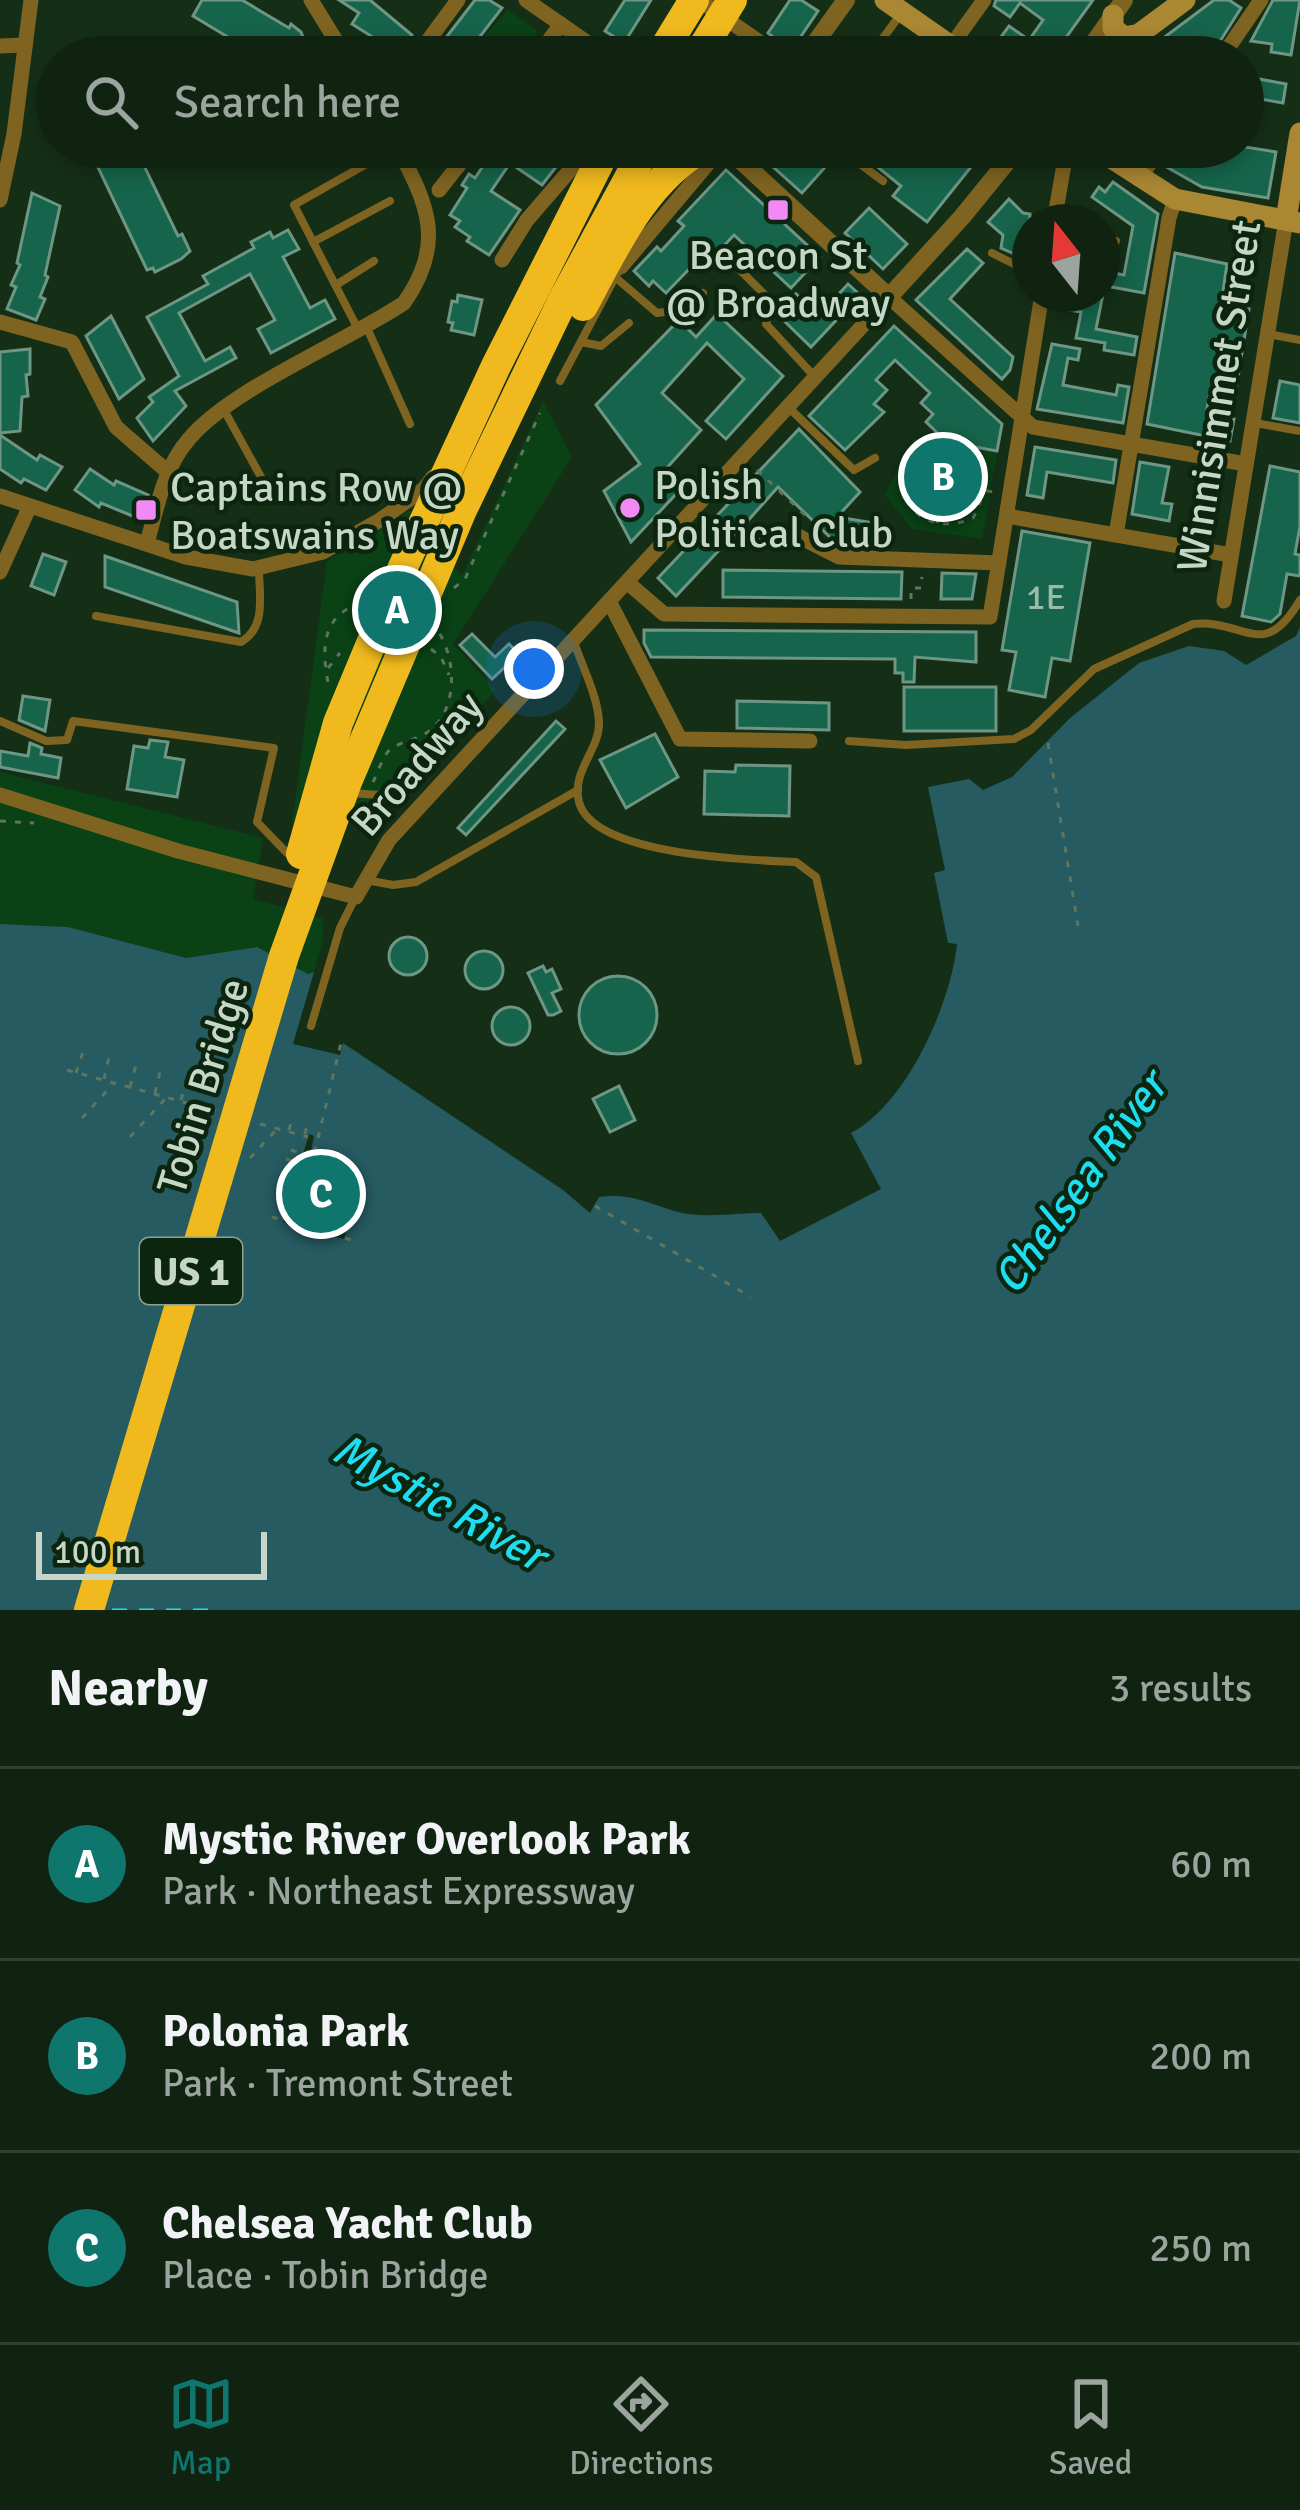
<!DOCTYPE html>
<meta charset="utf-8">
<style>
:root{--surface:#102311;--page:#192b1a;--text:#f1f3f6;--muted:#9ca49f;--line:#304031;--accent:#0f766e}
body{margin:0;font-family:Signika,sans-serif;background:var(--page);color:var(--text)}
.compass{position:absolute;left:1012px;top:204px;width:108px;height:108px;border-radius:50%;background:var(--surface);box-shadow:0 6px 18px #0003;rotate:343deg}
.scale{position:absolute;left:36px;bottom:30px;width:231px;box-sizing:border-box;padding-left:12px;border:6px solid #c7d7c7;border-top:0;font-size:33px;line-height:42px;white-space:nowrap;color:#c7d7c7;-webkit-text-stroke:9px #0b250e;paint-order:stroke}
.you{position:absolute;left:534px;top:669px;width:42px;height:42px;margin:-30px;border:9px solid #fff;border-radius:50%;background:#1a73e8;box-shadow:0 0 0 18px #1a73e833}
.badge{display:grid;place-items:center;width:78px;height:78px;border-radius:50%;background:var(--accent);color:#fff;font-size:39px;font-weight:700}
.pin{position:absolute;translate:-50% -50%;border:6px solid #fff;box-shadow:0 3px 12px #0006}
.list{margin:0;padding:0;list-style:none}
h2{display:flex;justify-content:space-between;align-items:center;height:156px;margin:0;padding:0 48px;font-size:51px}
h2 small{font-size:39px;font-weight:400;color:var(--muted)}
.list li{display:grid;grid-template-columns:78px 1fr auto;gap:36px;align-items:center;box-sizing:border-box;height:192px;padding:0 48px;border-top:3px solid var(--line)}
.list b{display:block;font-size:45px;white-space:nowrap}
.list p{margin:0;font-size:39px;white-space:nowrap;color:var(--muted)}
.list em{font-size:39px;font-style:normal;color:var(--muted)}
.icon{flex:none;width:66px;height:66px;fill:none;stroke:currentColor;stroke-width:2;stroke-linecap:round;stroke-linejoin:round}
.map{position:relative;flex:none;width:1300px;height:1610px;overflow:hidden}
.search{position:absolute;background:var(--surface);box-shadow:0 6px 18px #0003;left:36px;right:36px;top:36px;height:132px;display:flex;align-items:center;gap:30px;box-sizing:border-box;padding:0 42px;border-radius:66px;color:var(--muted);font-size:45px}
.sheet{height:732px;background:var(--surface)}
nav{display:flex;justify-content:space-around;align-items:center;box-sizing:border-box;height:168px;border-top:3px solid var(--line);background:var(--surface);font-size:33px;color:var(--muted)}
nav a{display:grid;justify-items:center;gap:6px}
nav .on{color:var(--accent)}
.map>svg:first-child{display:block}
</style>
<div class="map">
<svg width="1300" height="1610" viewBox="0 0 1300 1610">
<rect width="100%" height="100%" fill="#152f17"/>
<g fill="#0a4115">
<path d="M508,10L538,31L520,57H496L478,44Z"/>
<path d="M543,401L572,457L453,644L496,690L386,805L292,823L327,561L410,510L462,576Z"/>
<path d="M913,439L997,453L982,539L912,529L885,495Z"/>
<path d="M0,772L263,838L253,899L322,918L324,936L314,972L308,974L257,947L185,958L68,927L0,924Z"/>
</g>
<path fill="#265b61" d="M1300,627V1610H0V924L68,927L186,958L257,947L308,974L314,972L293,1044L340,1055L343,1043L563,1190L590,1213L599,1197C629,1193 646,1202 674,1211C700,1219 734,1213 761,1213L780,1241L881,1189L851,1133C906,1105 951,1004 957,944L948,943L934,873L945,870L928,787L969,779L983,790L1012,777L1070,718L1139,663L1189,646L1224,651L1246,665L1296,636Z"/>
<path fill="#152f17" d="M309,1134L314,1136L308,1166L360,1182L344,1239L283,1222Z"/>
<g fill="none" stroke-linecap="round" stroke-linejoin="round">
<path stroke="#1fddf0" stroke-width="3" stroke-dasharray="15 12" stroke-linecap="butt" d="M112,1610H214"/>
</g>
<g fill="#16644b" stroke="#6d9684" stroke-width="3">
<path d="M202,0H242L289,28L291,24L301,32L310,57H261L193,16Z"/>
<path d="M339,0H370L412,35L396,57H373L379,41L352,24L359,13Z"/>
<path d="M475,0H489L502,8L471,48L486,57H431Z"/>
<path d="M625,0H651L624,43L605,31Z"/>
<path d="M790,0H801L818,11L791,51L768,33Z"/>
<path d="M996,0H1093L1052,57H1003L992,49L1009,26L1029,40L1043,20L1020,3L1010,17L994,6Z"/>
<path d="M1214,0H1229L1241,8L1210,57H1186L1162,39Z"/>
<path d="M1273,0H1300L1291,55L1271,52L1272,44L1251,41Z"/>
<path d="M1243,76L1286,84L1283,103L1243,96Z"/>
<path d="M110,147H135L178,236L182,234L190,251L181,259L155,272L153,268L147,270L94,159L111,151Z"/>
<path d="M496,147H545L563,158L542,185L510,163L491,191L520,210L489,255L467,241L470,237L455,227L460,221L450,215L467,188L462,185L469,174L475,178Z"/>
<path d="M751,147H808L827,165L802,193Z"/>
<path d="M879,147H987L927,222L893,196L901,186L869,160Z"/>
<path d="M1173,147H1245L1276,152L1268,198L1202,187L1163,165Z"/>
<path d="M726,170L820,257L791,288L734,235L715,255L710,250L692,266L666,293L653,281L649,286L634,271L657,247L661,251L684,226L678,221Z"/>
<path d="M1113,182L1158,214L1144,293L1106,286L1109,272L1124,275L1133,226L1092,197L1099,187L1105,192Z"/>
<path d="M32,193L60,206L45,275L48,277L40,297L45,299L36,320L7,309L16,287L11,285L20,265L17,263Z"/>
<path d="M1009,199L1023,213L1030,214L1028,260L1001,248L1003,235L988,222Z"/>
<path d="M869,208L907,244L883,269L845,233Z"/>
<path d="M288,230L299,249L283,257L310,308L325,300L335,319L271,353L258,329L275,320L250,274L179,313L205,361L230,347L236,358L175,391L186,406L153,441L137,418L153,402L149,397L179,376L147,317L208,284L203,276L254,248L251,242L270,232L273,238Z"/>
<path d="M967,249L983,263L950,299L1013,357L1010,370L1002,379L916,300Z"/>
<path d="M1175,253L1227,264L1221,305L1249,309L1235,396L1210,392L1206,414L1234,419L1230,441L1147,424Z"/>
<path d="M848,284L860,295L811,347L778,315L796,294L819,315Z"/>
<path d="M1059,294H1103L1096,329L1137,337L1134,355L1104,350L1105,343L1076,338L1081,312L1057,308Z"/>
<path d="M458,295L482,300L474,335L451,330L453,323L448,322L452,301L457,302Z"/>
<path d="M717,314L783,376L726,439L706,421L744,379L707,343L662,393L701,430L664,471L679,491L631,542L604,491L640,464L596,405L679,320L696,337Z"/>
<path d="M111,316L144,379L119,399L86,336Z"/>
<path d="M894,326L1002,424L997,451L947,442L926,422L933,414L921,403L930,393L895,360L876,380L887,390L874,404L884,412L845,450L809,416Z"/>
<path d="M1052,344L1080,349L1078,360L1068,358L1063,385L1116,395L1118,385L1129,387L1123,423L1037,409Z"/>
<path d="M30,349V374L26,375L28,396L22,397L20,431L0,433V352Z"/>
<path d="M1280,381L1300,385V423L1273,418Z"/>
<path d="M799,429L860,492L837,517L886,525L883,547L833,540L778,487L744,525L759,538L748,545L739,537V529L676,596L658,578Z"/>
<path d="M0,435L37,460L40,455L62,467L46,490L24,479L21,483L0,469Z"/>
<path d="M1035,447L1116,460L1113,483L1047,472L1043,498L1027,495Z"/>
<path d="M1140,462L1169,467L1162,503L1172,504L1169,521L1132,514Z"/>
<path d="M1270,466L1300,472V526L1295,554L1300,555V576L1287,574L1280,614L1271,622L1242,616Z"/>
<path d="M90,469L114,485L116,481L148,495L135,517L101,503L99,507L75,490Z"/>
<path d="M1022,531L1090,543L1070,661L1052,658L1045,697L1009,690L1016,652L1002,650Z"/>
<path d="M43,554L66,562L54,595L31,586Z"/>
<path d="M105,556L237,602L239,633L105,587Z"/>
<path d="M723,570L902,572L901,599L723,597Z"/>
<path d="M942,573L976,574L972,599H941Z"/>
<path d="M644,630L976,632V662L915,657L914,682H903V673H895V659L651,657L644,643Z"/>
<path d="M472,634L495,657L509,644L519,654L492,679L460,645Z"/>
<rect x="904" y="687" width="92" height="44"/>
<path d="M23,696L50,700L45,731L19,720Z"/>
<path d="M737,701L829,703V730L737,728Z"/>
<path d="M556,721L565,729L466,835L458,828Z"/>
<path d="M655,734L678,777L626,808L600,760Z"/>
<path d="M150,740L168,742L165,757L184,760L177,797L127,789L134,746L148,748Z"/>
<path d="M30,743L42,748L41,754L61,758L58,778L0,767V751L28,756Z"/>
<path d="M736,765L790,766L789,816L704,814L705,771L735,772Z"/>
<circle cx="408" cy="956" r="19"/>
<circle cx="484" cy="970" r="19"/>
<path d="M543,966L546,972L552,969L561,989L552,993L561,1011L553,1015H548L528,973Z"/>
<circle cx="618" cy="1015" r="39"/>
<circle cx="511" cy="1026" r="19"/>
<path d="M619,1086L635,1120L610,1132L593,1099Z"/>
<path d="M312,1171L345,1180L334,1220L300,1210L303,1200L298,1199Z"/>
</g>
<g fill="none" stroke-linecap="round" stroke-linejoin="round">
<g stroke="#5f7560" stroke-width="3" stroke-dasharray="6 9" stroke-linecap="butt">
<path d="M930,451L976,458C990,473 983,501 973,518C916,543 877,482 930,451Z"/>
<path d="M757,470L821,530"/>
<path d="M941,476L934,475L930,482L941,489"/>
<path d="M908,477L928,480"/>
<path d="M942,483L993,492"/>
<path d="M937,523L946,455"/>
<path d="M454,588L465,579L540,413"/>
<path d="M911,599V588H921L922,577"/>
<path d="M431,649L441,657L449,675"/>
<path d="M328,668L340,653"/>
<path d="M328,682C321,646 323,615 361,603"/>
<path d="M439,722L459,739"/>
<path d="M1048,743L1078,926"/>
<path d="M373,782C378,773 383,754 391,749C403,740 423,739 434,727C459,702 455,654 436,628"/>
<path d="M0,821L34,823"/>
<path d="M237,1025L231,1023L242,990"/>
<path d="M67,1070L216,1111"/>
<path d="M76,1073L83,1052"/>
<path d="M104,1079L109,1057"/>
<path d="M130,1087L136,1065"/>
<path d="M155,1093L160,1072"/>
<path d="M181,1100L187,1079"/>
<path d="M82,1118L113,1084"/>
<path d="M260,1124L308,1137"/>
<path d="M289,1130L293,1116"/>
<path d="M305,1134L308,1120"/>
<path d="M130,1137L165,1099"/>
<path d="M291,1150L303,1154"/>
<path d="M250,1158L276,1130"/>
<path d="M286,1159L299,1163"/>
<path d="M311,1167L341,1043"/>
<path d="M174,1169L208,1129"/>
<path d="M325,1172L329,1159"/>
<path d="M282,1177L295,1181"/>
<path d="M342,1177L345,1164"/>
<path d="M359,1182L363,1169"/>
<path d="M276,1199L289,1202"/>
<path d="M595,1206L751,1297"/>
<path d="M272,1217L284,1220"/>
<path d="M345,1238L357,1242"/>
</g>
<g stroke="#7f6421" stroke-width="8">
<path d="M869,57L900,15"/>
<path d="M837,147L883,181"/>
<path d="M1102,239L1116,241"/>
<path d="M313,242L390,201"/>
<path d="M992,253L1030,272"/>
<path d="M731,261L773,303L766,324L814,376"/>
<path d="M615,277L657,313L686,309L703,293"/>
<path d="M336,285L374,261"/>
<path d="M367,328L410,424"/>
<path d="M359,331L294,205L370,162"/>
<path d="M1268,334L1300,340"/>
<path d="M581,342L601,346L629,323"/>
<path d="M560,381L620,268"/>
<path d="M789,408L854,470L875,458"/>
<path d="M224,410L266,486"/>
<path d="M1255,423L1300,431"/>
<path d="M96,616L241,642C267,627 259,595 259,568"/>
<path d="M574,642C582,666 598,697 599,722C600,750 571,771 579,802C593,856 750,860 796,862L816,877L858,1061"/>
<path d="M0,721L46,741L67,740L73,721L274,748L257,822L287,853"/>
<path d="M849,741L906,745L1014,739L1031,730L1094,669L1193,624C1246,619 1263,663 1300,600"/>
<path d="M349,793L381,795"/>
<path d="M366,880L393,885L416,882L578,790"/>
<path d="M311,1026L340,928L355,898"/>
</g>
<g stroke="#7f6421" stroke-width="15">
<path d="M311,0L346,57"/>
<path d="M526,0L608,57"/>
<path d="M699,0L781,57"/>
<path d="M0,46L25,45"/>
<path d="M951,46L984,0"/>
<path d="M416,57L458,0"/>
<path d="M537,57L561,24"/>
<path d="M1222,57L1261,0"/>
<path d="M1139,179L1161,147"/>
<path d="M439,190L473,147"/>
<path d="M0,200L14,134L31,0"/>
<path d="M1054,222L1067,147"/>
<path d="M502,260L527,220L590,147"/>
<path d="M621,267L722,147"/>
<path d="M0,322L72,342L116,427L169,473"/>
<path d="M0,496L186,557L253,569L323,552L380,520L424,489L433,477"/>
<path d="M1007,516L1231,555"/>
<path d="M1116,535L1169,218L1175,199"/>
<path d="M798,536L839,557L999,563"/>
<path d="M147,543C157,508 164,467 189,439C232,388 344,343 404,303C445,244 429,206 397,147"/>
<path d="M0,572L29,508"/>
<path d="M628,583L664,614L990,617L1042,294"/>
<path d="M609,601L680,739L810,741"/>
<path d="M1224,601L1286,220"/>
<path d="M0,795L178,851L356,897L389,840L889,297L1033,427L1246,464"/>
</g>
<g stroke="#7f6421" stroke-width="18">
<path d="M805,57L846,0"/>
<path d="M1084,57L1124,0"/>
<path d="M726,147L889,297L962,217L1019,147"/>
</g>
<g stroke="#aa8733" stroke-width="21">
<path d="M885,0L967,57"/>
<path d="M1113,15V28L1124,37L1137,35"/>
<path d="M1108,57L1185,0"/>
<path d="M1094,147L1175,199L1300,223"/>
<path d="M1286,220L1300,133"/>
</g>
<g stroke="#f0b91e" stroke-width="30">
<path d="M659,57L694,0"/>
<path d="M697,57L732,0"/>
<path d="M583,306C613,250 645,179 704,147"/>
<path d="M301,854L338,723L403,567L496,366L607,147"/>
<path d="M89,1610L284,956L347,782L462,510L563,300L646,147"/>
</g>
</g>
<g fill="#f18af4" stroke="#0b250e" stroke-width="4.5">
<rect x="766" y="198" width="24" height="24" rx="6"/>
<circle cx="630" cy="508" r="12"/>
<rect x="134" y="498" width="24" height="24" rx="6"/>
</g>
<g text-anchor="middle" stroke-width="9" stroke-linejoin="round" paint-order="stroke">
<g font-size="36" fill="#9bbaa8">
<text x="1046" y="609">1E</text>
</g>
<rect fill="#0b250e" stroke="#8fa290" stroke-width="3" x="140" y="1238" width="102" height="66" rx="9"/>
<g font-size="39" font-weight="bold" fill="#c7d7c7">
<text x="191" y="1285">US 1</text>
</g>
<g font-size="42" fill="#c7d7c7" stroke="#0b250e" text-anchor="start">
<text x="778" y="269" text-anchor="middle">Beacon St<tspan x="778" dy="48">@ Broadway</tspan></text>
<text x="654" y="499">Polish<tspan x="654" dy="48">Political Club</tspan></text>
<text x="170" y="501">Captains Row @<tspan x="170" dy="48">Boatswains Way</tspan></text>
</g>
<g font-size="42" fill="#c7d7c7" stroke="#0b250e">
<text transform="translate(1218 396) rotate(-81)" y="15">Winnisimmet Street</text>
<text transform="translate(416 763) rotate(-49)" y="15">Broadway</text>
<text transform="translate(202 1086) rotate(-73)" y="15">Tobin Bridge</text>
</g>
<g font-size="45" font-style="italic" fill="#1fddf0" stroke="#0b250e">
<text transform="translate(1079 1182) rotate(-54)" y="16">Chelsea River</text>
<text transform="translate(440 1501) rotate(29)" y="16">Mystic River</text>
</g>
</g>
</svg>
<svg class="compass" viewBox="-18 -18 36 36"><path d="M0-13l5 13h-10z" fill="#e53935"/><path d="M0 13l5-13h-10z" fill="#9ca49f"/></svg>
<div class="scale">100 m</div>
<div class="you"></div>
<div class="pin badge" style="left:397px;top:610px">A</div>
<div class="pin badge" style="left:943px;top:477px">B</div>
<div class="pin badge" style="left:321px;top:1194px">C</div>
<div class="search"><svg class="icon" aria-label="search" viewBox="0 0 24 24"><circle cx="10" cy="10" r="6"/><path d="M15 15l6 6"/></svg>Search here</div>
</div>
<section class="sheet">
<h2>Nearby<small>3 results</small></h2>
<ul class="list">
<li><span class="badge">A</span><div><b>Mystic River Overlook Park</b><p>Park · Northeast Expressway</p></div><em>60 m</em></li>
<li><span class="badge">B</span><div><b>Polonia Park</b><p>Park · Tremont Street</p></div><em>200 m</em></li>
<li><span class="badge">C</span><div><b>Chelsea Yacht Club</b><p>Place · Tobin Bridge</p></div><em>250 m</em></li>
</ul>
</section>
<nav>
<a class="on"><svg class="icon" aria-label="map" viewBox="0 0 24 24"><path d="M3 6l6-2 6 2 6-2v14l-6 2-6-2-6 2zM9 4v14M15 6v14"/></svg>Map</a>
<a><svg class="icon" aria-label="directions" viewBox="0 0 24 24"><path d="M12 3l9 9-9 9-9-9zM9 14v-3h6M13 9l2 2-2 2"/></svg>Directions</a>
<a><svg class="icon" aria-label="saved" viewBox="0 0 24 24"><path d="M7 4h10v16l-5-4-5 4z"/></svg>Saved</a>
</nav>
